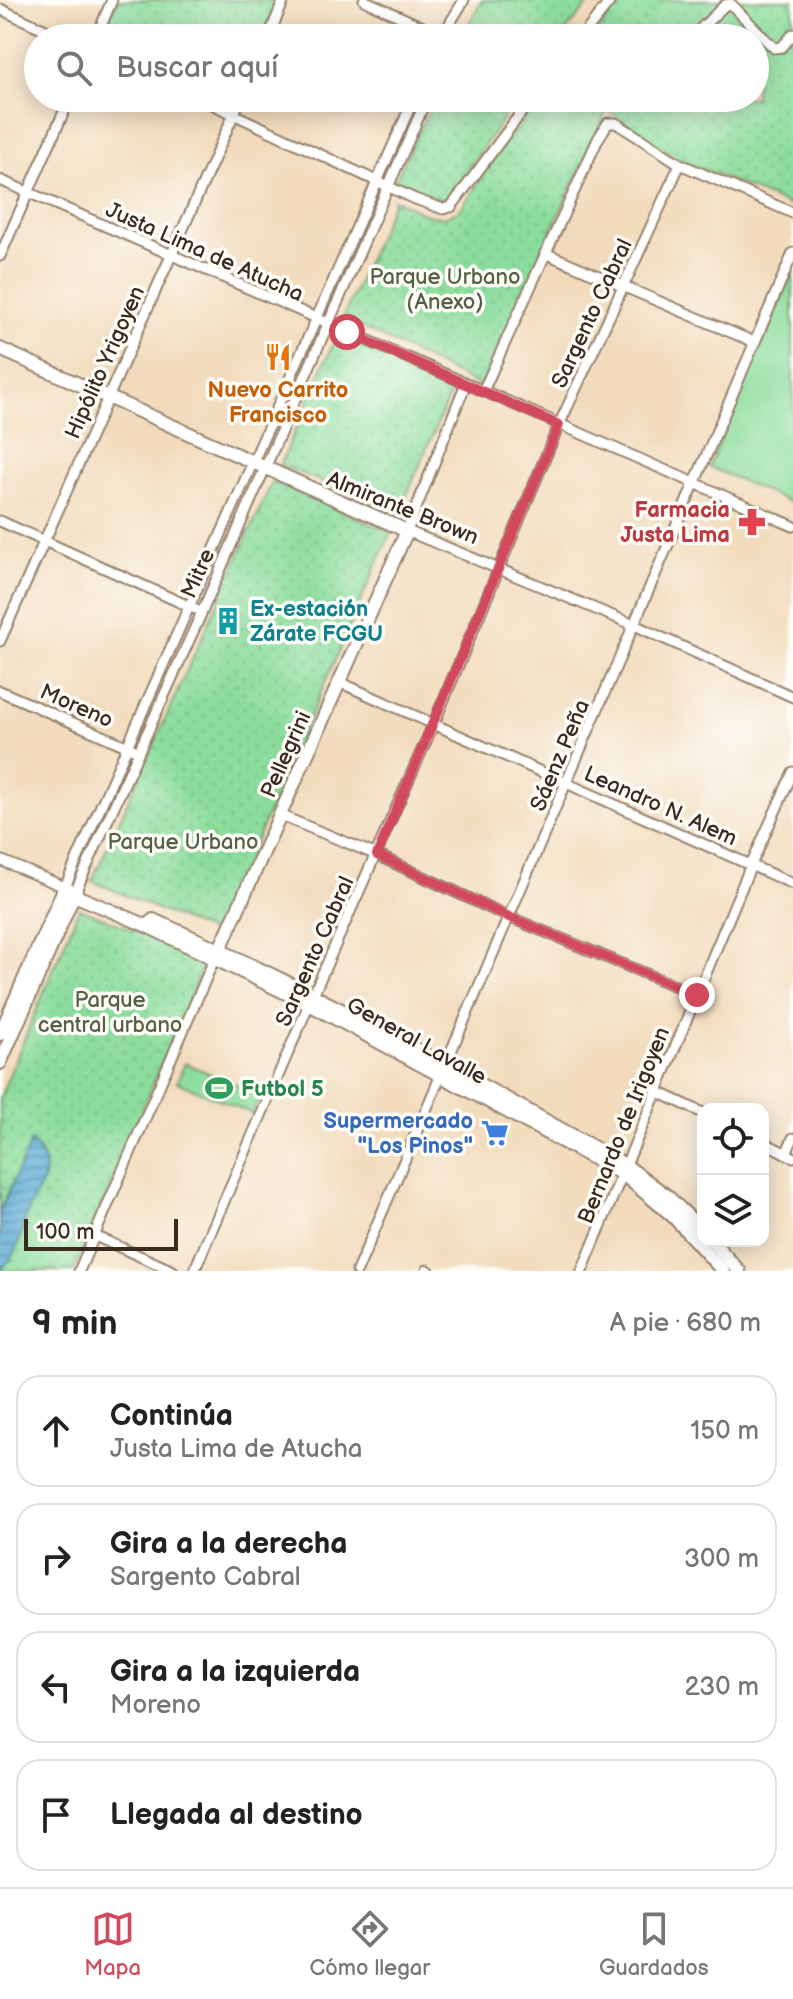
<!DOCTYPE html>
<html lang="es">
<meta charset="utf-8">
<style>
:root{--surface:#fff;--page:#f6f6f6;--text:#222;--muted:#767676;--line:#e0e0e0;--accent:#d1495b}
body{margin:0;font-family:"Balsamiq Sans",sans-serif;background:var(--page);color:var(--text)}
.controls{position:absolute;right:24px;bottom:24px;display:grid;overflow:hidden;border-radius:16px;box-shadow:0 4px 20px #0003}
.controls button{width:72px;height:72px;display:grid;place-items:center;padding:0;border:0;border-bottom:2px solid var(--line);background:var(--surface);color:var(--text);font:40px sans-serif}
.scale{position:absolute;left:24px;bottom:20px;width:154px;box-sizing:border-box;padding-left:8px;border:4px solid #3b2a1e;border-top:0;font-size:22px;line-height:28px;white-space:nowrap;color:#3b2a1e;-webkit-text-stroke:6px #fdfcf7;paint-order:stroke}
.stop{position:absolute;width:24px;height:24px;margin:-18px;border:6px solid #d1495b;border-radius:50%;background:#fff}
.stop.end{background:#d1495b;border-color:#fff;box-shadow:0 2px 8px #0008}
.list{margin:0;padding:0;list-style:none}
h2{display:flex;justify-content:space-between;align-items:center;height:104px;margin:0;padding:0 32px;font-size:34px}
h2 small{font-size:26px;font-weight:400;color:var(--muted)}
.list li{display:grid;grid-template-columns:52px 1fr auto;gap:24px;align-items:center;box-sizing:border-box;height:112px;margin:0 16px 16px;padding:0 16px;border:2px solid var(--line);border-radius:24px}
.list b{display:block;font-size:30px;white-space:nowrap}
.list p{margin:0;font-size:26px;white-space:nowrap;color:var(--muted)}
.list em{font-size:26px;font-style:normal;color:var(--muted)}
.icon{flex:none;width:44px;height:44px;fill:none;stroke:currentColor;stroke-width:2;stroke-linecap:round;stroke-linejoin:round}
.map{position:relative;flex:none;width:793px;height:1271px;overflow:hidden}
.search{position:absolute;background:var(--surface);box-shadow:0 4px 20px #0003;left:24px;right:24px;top:24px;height:88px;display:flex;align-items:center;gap:20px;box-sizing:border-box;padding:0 28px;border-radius:44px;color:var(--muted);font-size:30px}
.sheet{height:616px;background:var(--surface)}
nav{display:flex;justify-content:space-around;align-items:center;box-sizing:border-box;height:112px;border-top:2px solid var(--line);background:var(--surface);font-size:22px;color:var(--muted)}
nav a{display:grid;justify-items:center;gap:4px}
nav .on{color:var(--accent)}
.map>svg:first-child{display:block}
</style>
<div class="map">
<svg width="793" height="1271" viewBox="0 0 793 1271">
<defs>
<pattern id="park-dots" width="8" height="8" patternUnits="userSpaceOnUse" patternTransform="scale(2)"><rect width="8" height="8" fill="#8cdd9d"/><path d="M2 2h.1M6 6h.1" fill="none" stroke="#7abe87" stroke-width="1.8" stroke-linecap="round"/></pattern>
<pattern id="water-rules" width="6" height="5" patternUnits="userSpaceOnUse" patternTransform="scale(2)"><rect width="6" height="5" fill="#5bacd5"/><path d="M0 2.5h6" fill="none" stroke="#4c8cac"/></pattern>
</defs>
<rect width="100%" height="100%" fill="#fdfcf7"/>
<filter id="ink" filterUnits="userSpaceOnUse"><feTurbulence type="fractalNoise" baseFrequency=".0125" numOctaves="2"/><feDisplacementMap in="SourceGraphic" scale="16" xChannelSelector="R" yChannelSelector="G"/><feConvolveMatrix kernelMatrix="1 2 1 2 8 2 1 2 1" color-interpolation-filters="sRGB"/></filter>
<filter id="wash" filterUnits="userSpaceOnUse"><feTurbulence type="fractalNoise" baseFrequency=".006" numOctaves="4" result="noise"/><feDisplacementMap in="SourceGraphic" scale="32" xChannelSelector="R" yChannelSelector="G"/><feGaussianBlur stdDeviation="1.8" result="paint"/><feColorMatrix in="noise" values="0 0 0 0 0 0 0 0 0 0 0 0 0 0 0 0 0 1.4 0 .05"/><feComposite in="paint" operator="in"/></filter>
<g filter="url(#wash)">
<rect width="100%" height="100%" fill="#f2dbbc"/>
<g fill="#8cdd9d" stroke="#64845e" stroke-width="2">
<path d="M793,271V504L709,467Z"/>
<path d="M185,1063L261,1095L253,1114L177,1082Z"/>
</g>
<g fill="url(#park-dots)" stroke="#64845e" stroke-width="2">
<path d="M117,0H279L261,38H100Z"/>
<path d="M482,0H592L560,38H461Z"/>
<path d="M622,0H793V207L679,159L607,110L542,251L484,388L343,318L394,199L430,216L445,217L461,209L503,145L541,98H755V38H591Z"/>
<path d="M435,98H517L449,197L440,200L395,181Z"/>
<path d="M336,337L454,385L399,513L280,465Z"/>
<path d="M272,482L391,532L215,934L92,881Z"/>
<path d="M79,908L206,959L74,1271H0V1097Z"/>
</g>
<path fill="url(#water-rules)" stroke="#4b6b7a" stroke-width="2" d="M31,1141C38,1149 45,1157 45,1169C45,1184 33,1196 29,1209C19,1235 22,1251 0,1271V1211Z"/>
</g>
<g filter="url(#ink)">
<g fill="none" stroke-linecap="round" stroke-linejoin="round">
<g stroke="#96826d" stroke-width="13">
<g id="street">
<path d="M364,0L442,36"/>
<path d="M0,9L63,38"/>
<path d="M96,38L112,0"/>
<path d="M268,38L284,0"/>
<path d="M441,38L464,0"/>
<path d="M581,38L611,0"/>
<path d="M691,38L725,5L731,4L774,48L782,47L793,34"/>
<path d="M199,98L415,199L443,209L451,207L532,98"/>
<path d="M0,180L793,526"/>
<path d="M545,253L754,342"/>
<path d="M0,256L70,98"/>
<path d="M466,383L407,531L632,624L793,697"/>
<path d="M483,391L598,139L608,123H616L680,164L793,213"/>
<path d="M0,521L195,609"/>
<path d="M0,641L241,98"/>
<path d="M339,682L793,884"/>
<path d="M0,691L133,749"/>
<path d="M279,815L377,855L509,917L697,995"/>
<path d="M0,860L65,887L414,98"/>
<path d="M77,888L202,612L427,98"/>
<path d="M656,1091L703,1113"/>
<path d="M763,1142L793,1157"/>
<path d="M786,1154L793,1138"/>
<path d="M95,1236L173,1271"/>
<path d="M427,1270L429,1271"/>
<path d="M79,1271L216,955"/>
<path d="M194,1271L309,1004L434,723L559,425L680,164"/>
<path d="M357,1271L793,253"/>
<path d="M582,1271L751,865L793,772"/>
</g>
</g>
<g stroke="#96826d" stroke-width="16">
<g id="secondary">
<path d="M0,349L407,531L220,949"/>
<path d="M65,887L74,895L145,925L309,1004L624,1175L673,1216L723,1271"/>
<path d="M153,920C316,991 471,1079 625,1165L667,1196L703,1231"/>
<path d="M0,1034L65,887"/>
<path d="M0,1063L76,890"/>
<path d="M712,1241L739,1271"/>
</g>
</g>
<use href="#street" stroke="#fff" stroke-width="9"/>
<use href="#secondary" stroke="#fff" stroke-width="12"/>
</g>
</g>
<g fill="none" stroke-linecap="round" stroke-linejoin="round" filter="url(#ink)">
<path stroke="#d1495b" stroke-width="10" d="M347,332L559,425L377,855L509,917L697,995"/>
</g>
<defs>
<g id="restaurant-bare" transform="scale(2.16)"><path d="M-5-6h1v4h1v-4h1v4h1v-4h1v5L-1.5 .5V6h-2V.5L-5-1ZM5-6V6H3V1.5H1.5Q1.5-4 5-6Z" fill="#e8710a" stroke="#fdfcf7" stroke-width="2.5" paint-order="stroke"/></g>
<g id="pharmacy-bare" transform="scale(2.16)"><path d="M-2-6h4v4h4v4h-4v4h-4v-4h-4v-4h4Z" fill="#e0444e" stroke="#fdfcf7" stroke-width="2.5" paint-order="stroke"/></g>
<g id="building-bare" transform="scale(2.16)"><path d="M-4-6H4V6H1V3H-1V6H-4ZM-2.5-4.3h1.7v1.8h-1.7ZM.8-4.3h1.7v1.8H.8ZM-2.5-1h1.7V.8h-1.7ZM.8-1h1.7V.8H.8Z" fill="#0f9aa8" stroke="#fdfcf7" stroke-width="2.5" paint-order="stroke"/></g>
<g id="stadium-bare" transform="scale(2.16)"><path d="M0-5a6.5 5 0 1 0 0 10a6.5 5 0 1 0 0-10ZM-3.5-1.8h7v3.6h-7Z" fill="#2e9e5b" stroke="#fdfcf7" stroke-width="2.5" paint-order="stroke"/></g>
<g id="supermarket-bare" transform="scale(2.16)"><path d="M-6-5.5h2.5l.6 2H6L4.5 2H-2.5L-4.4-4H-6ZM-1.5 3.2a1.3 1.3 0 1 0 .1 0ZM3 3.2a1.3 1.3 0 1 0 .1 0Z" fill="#3f7fe0" stroke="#fdfcf7" stroke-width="2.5" paint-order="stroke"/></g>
</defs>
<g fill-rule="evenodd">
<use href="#restaurant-bare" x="278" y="357"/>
<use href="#pharmacy-bare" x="752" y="522"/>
<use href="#building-bare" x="228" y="621"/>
<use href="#stadium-bare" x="219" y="1088"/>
<use href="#supermarket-bare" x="495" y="1133"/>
</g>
<g text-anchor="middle" stroke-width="7" stroke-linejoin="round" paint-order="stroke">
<g font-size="22" fill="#3b2a1e" stroke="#fdfcf7">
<text transform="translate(205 251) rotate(24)" y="8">Justa Lima de Atucha</text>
<text transform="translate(591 313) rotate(-65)" y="8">Sargento Cabral</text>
<text transform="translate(104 362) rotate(-66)" y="8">Hipólito Yrigoyen</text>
<text transform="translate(403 507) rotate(22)" y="8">Almirante Brown</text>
<text transform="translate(197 573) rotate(-66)" y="8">Mitre</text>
<text transform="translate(77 705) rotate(24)" y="8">Moreno</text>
<text transform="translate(285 754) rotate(-66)" y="8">Pellegrini</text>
<text transform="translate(559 755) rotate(-67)" y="8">Sáenz Peña</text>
<text transform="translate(661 805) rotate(24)" y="8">Leandro N. Alem</text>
<text transform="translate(314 951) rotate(-66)" y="8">Sargento Cabral</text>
<text transform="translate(417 1040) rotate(29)" y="8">General Lavalle</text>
<text transform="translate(623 1125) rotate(-68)" y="8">Bernardo de Irigoyen</text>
</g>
<g font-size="22" fill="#536044" stroke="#fdfcf7">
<text x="445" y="284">Parque Urbano<tspan x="445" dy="25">(Anexo)</tspan></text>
<text x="183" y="849">Parque Urbano</text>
<text x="110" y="1007">Parque<tspan x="110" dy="25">central urbano</tspan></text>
</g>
<g font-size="22" font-weight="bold" fill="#c56008" stroke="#fdfcf7">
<text x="278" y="397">Nuevo Carrito<tspan x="278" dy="25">Francisco</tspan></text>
</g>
<g font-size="22" font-weight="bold" fill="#be3a42" stroke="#fdfcf7" text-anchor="end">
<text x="730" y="517">Farmacia<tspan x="730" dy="25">Justa Lima</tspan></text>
</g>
<g font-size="22" font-weight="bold" fill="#0d838f" stroke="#fdfcf7" text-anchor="start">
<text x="250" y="616">Ex-estación<tspan x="250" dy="25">Zárate FCGU</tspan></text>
</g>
<g font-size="22" font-weight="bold" fill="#27864d" stroke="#fdfcf7" text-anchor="start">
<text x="241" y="1096">Futbol 5</text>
</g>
<g font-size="22" font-weight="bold" fill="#366cbe" stroke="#fdfcf7" text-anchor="end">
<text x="473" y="1128">Supermercado<tspan x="473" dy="25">"Los Pinos"</tspan></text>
</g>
</g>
</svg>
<div class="controls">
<button><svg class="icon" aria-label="locate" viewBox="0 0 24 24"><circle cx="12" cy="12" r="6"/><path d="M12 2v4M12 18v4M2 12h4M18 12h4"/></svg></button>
<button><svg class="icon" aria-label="layers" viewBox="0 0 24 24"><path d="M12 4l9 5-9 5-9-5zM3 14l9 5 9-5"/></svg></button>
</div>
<div class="scale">100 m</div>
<div class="stop" style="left:347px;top:332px"></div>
<div class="stop end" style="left:697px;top:995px"></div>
<div class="search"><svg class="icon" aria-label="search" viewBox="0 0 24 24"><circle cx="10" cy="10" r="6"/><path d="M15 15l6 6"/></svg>Buscar aquí</div>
</div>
<section class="sheet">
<h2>9 min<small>A pie · 680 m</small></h2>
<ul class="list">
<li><svg class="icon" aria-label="ahead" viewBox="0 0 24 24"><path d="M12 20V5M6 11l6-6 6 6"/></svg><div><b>Continúa</b><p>Justa Lima de Atucha</p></div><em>150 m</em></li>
<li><svg class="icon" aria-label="right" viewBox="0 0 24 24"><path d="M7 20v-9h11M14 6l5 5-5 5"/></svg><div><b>Gira a la derecha</b><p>Sargento Cabral</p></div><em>300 m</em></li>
<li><svg class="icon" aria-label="left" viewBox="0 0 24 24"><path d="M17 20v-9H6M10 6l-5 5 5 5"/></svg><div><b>Gira a la izquierda</b><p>Moreno</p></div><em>230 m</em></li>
<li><svg class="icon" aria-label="arrive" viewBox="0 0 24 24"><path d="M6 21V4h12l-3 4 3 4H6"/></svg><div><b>Llegada al destino</b></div></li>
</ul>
</section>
<nav>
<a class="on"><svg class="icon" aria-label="map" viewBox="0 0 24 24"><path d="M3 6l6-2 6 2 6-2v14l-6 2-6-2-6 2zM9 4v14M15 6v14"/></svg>Mapa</a>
<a><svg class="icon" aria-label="directions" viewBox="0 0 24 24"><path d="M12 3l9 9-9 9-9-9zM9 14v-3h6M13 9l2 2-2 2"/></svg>Cómo llegar</a>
<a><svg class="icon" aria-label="saved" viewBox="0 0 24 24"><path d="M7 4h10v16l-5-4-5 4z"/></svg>Guardados</a>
</nav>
